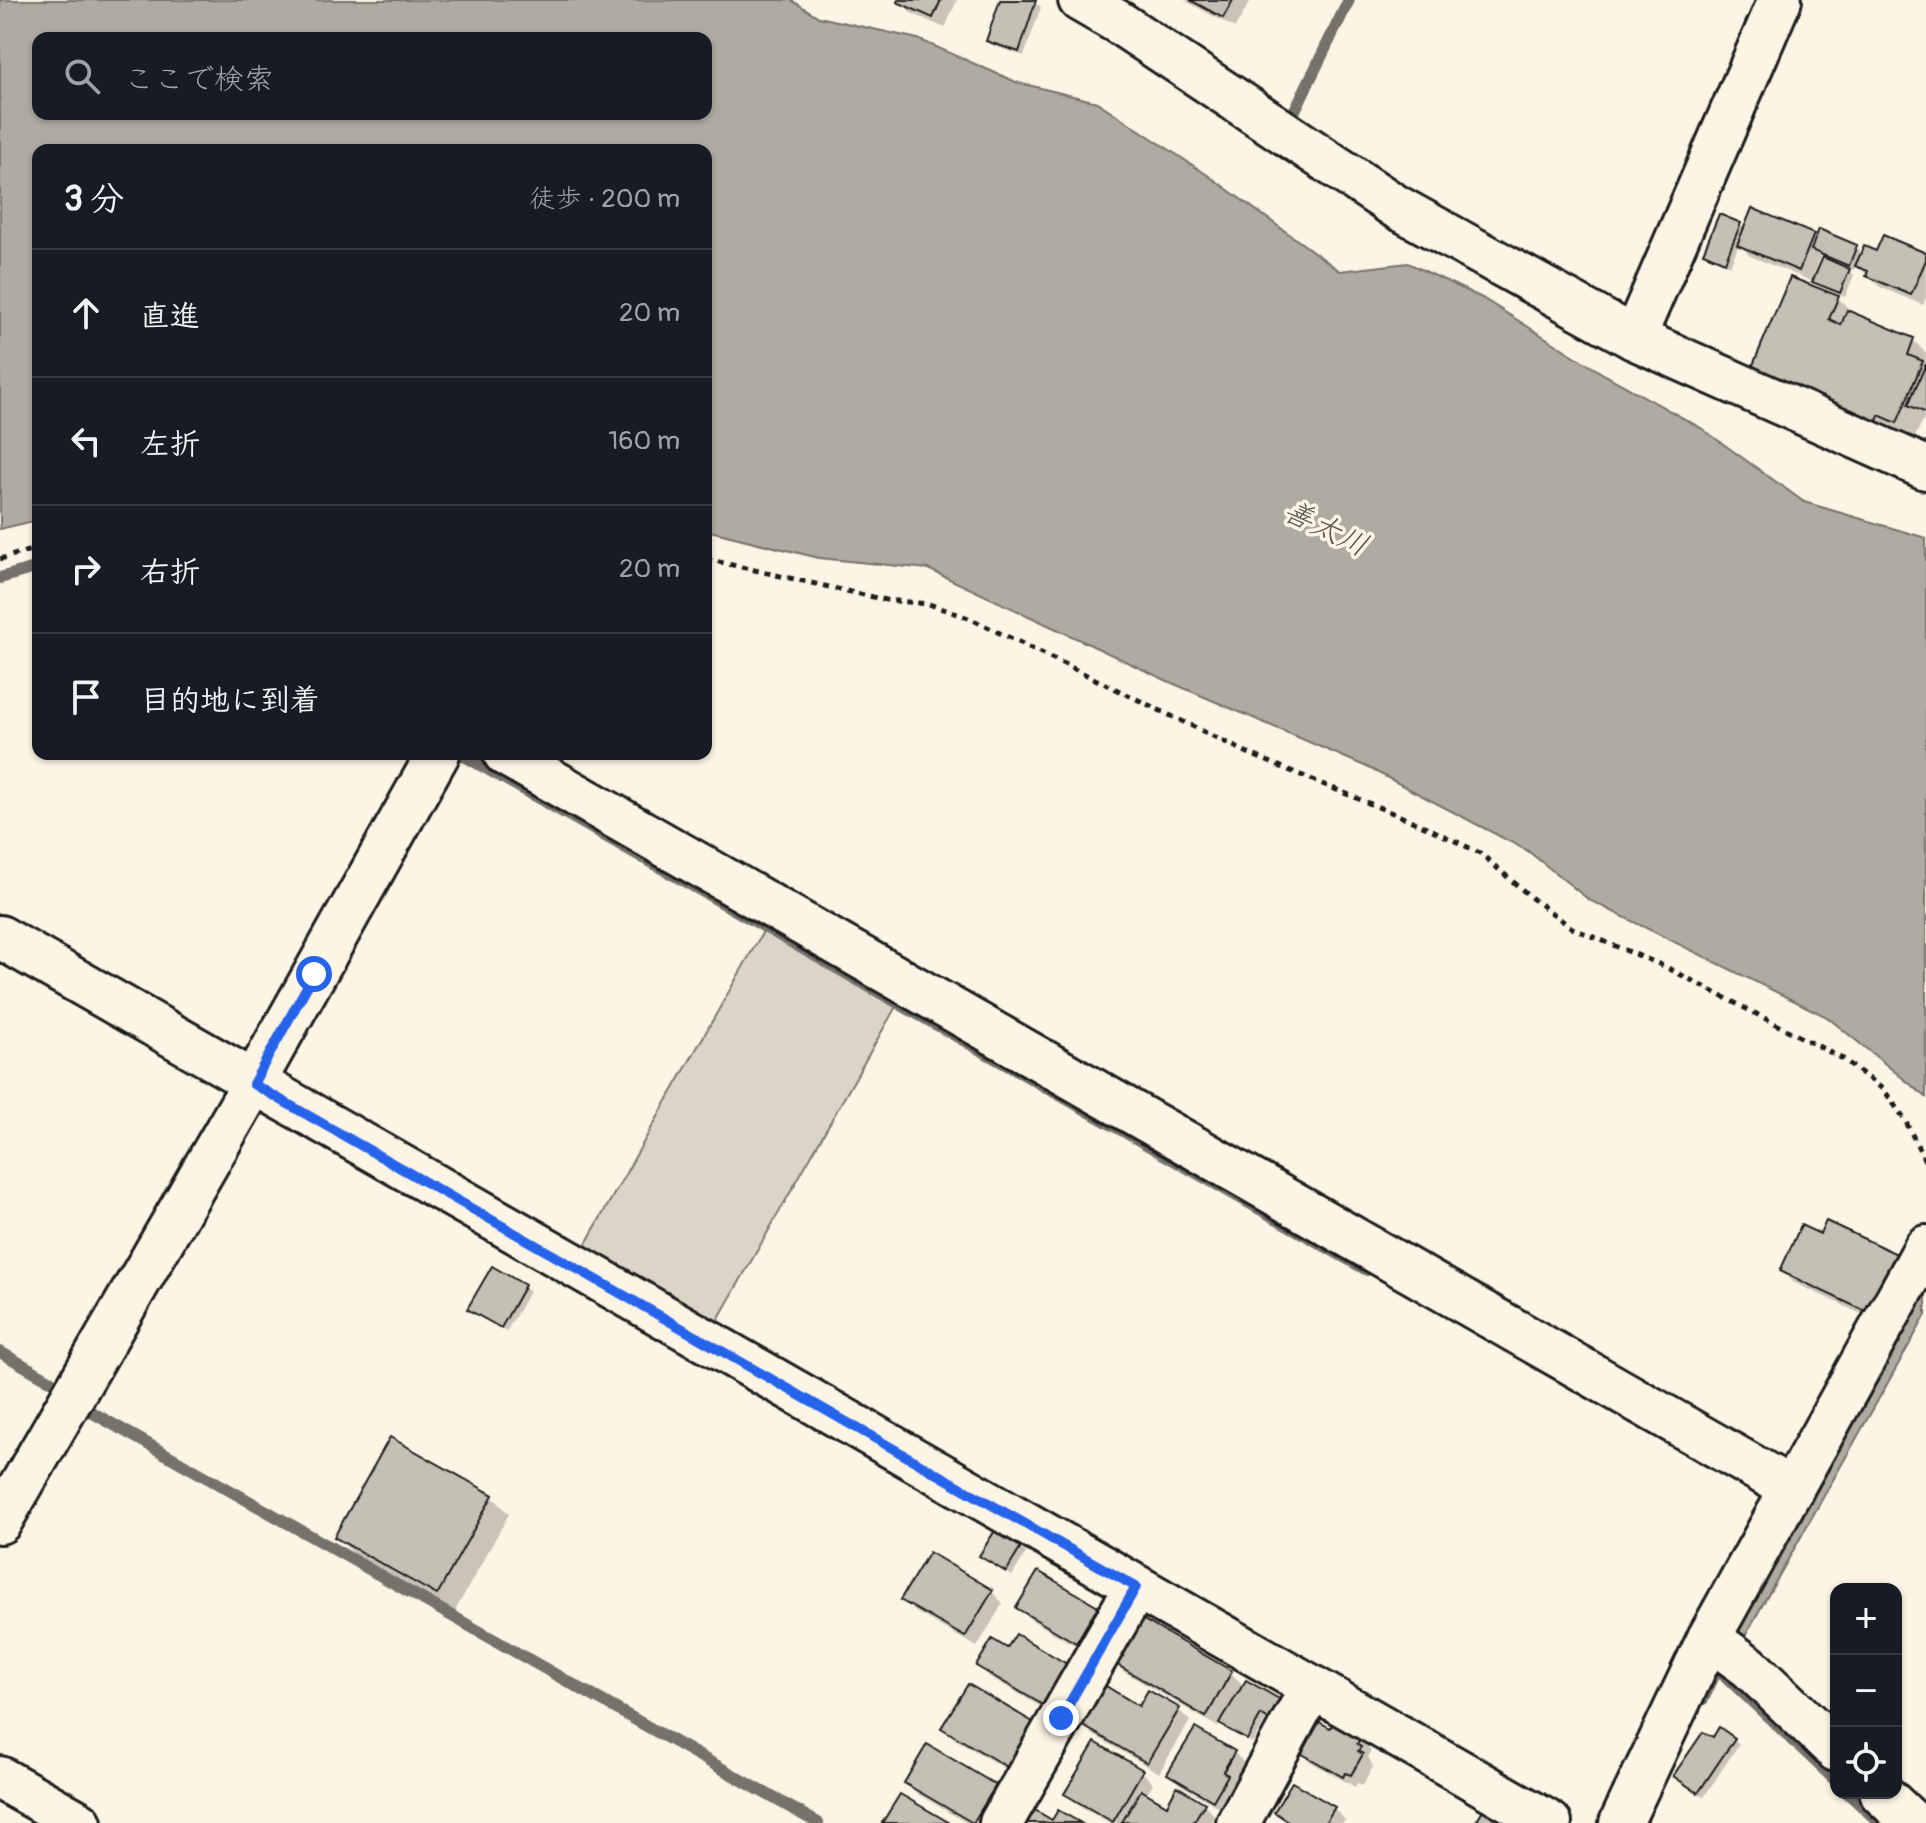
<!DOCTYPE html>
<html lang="ja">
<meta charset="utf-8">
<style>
:root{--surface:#171b24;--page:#20242c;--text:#f1f3f6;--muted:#9ea1a6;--line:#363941}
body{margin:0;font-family:Pangolin,"Klee One",sans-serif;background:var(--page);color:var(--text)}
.controls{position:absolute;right:24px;bottom:24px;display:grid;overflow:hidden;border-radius:16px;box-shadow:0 2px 6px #0004}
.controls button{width:72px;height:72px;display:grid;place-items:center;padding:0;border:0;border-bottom:2px solid var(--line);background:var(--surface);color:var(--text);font:40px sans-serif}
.stop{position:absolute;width:24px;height:24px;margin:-18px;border:6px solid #2563eb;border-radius:50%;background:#fff}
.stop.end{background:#2563eb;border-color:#fff;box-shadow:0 2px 8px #0008}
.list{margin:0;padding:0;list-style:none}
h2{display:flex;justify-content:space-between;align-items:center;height:104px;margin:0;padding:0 32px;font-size:34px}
h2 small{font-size:26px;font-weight:400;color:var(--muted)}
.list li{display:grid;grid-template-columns:52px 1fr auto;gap:24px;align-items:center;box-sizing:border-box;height:128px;padding:0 32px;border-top:2px solid var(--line)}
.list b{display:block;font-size:30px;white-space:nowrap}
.list em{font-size:26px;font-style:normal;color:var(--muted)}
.icon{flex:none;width:44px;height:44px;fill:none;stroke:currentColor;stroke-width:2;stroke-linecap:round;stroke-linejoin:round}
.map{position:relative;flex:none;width:1926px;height:1823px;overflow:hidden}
.search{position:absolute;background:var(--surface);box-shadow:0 2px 6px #0004;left:32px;top:32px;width:680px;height:88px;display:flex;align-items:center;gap:20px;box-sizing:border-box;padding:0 28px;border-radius:16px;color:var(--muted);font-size:30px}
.panel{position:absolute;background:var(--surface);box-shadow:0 2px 6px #0004;left:32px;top:144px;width:680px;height:616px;border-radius:16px}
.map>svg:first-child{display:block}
</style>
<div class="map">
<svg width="1926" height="1823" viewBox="0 0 1926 1823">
<rect width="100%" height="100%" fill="#fcf5e5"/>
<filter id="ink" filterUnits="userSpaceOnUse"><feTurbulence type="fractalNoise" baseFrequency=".0125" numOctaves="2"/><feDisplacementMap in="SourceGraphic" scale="16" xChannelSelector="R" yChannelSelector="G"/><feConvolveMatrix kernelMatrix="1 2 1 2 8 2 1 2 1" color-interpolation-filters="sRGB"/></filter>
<g filter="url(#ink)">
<path fill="#dbd5c8" stroke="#7c7872" stroke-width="2" d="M765,928L898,1003L712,1330L580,1254Z"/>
<g fill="#b0aba1" stroke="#75726c" stroke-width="2" fill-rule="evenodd">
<path d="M0,0H791L819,17L918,39L1016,82L1097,102L1209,176L1340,271L1408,263L1482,298L1605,375L1701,428L1804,502L1926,538V1097L1827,1017L1589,900L1528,851L1367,767L1172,683L928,569L819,558L706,530V150H38V520L0,529ZM38,38H706V114H38Z"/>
<path d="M1926,1290V1315L1741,1643L1732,1633Z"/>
</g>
<g fill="#0003">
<path d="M900,0H957L945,28L911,13Z"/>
<path d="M1002,0H1031L1041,7L1024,56L994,46L988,41Z"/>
<path d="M1184,0H1251L1235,28Z"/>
<path d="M1740,225L1745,229L1813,235L1817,239L1856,247L1862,253L1926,255V298L1923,305L1880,287L1856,264L1854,270L1844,266L1854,275L1845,297L1820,286L1815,281L1825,257L1821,256L1811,281L1750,256L1739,244L1730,266L1710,257L1705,252Z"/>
<path d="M1833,293L1856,316L1913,340L1926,353V414L1914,439L1896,431L1893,440L1769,389Z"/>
<path d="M1821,1237L1883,1324L1793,1282L1782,1271Z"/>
<path d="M524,1287L529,1292L506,1332L469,1309Z"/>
<path d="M492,1496L509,1514L455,1611L354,1554L336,1537Z"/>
<path d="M999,1526L1030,1546L1012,1576L982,1556Z"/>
<path d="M992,1592L1003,1603L977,1647L914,1611L903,1599Z"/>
<path d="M1019,1608H1097L1108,1619L1088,1653L1030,1619Z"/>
<path d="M1111,1660L1231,1673L1244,1686L1280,1702L1285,1707L1275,1724L1267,1719L1252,1743L1221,1722L1218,1727L1123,1671Z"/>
<path d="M979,1666H1066L1077,1677L1055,1715L990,1677Z"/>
<path d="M1140,1708L1178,1709L1190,1721L1159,1773L1092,1734L1080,1722Z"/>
<path d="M1032,1724L1043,1735L1019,1777L955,1739L944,1728Z"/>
<path d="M1331,1731L1360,1739L1371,1751L1368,1756L1373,1767L1363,1785L1357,1783L1355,1787L1311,1762L1300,1750Z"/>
<path d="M1734,1739L1739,1744L1704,1797L1681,1781L1713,1740Z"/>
<path d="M1234,1752L1245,1764L1234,1783L1239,1788L1225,1811L1181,1785L1170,1774Z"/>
<path d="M1142,1772L1153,1783L1146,1795L1167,1808L1204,1804L1215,1816L1211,1823H1110L1078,1805L1067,1793Z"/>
<path d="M906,1783L995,1786L1007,1798L991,1823H967L918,1794Z"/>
<path d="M1333,1808L1345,1820L1343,1823H1287L1276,1812Z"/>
</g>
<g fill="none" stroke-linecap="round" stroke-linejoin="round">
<g stroke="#75726c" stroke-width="12">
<path d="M1294,112L1349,0"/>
<path d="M0,578L38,567"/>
<path d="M461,754L1367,1270"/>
<path d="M0,1352L53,1382"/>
<path d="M86,1409L818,1823"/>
<path d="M1703,1699L1716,1672L1724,1675L1836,1781"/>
<path d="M1848,1793L1880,1823"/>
</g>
</g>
<g fill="#c4c0b3" stroke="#1c1c1c" stroke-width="2">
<path d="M898,0H941L933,18L897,2Z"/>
<path d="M1000,0H1036L1019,52L986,41Z"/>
<path d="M1190,0H1233L1223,18Z"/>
<path d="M1752,208L1814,234L1799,271L1737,245Z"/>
<path d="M1719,214L1741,223L1725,262L1703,253Z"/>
<path d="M1819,229L1857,245L1849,266L1811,250Z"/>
<path d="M1883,235L1926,253V260L1911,295L1866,276L1868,271L1855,266L1864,246L1876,251Z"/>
<path d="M1823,257L1850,269L1840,293L1812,282Z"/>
<path d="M1790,277L1839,296L1829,319L1841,325L1847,310L1914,338L1908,355L1923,361L1897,423L1879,415L1876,424L1750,372Z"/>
<path d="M1926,364V413L1908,405Z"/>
<path d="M1826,1221L1899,1255L1871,1314L1780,1271L1801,1225L1820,1234Z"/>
<path d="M492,1266L525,1285L501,1328L467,1309Z"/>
<path d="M390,1437L493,1495L437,1595L334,1537Z"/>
<path d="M999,1524L1026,1539L1006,1572L979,1556Z"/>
<path d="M929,1552L993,1590L965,1637L900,1600Z"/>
<path d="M1038,1571L1098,1606L1076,1643L1016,1608Z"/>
<path d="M1135,1615L1232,1671L1206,1717L1109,1660Z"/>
<path d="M1016,1634L1067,1664L1043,1705L976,1666L992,1639L1007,1648Z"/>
<path d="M1246,1680L1281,1700L1269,1720L1261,1715L1247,1740L1219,1724Z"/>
<path d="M1101,1683L1139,1706L1148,1690L1180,1708L1147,1763L1078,1723Z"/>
<path d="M968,1684L1033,1722L1007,1767L941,1728Z"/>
<path d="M1316,1720L1330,1728L1334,1722L1361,1738L1357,1744L1361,1747L1358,1751L1363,1754L1351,1775L1345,1773L1343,1777L1297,1751Z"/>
<path d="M1719,1727L1735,1738L1698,1793L1673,1776L1703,1732L1713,1737Z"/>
<path d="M1195,1728L1235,1751L1223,1772L1228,1775L1213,1801L1167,1774Z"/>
<path d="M1095,1742L1143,1770L1113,1822L1064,1794Z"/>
<path d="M927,1744L996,1785L973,1823L904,1783Z"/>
<path d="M1292,1782L1335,1807L1325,1823H1291L1274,1812Z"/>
<path d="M1177,1786L1205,1803L1193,1823L1122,1822L1141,1790L1167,1805Z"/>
<path d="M900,1794L950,1823H882Z"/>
<path d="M1487,1803L1521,1823H1475Z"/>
<path d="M1028,1806L1052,1820L1058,1810L1081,1823H1019Z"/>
</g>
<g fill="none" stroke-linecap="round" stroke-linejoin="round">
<g stroke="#1c1c1c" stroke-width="48">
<g id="street">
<path d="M1080,0L1118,22L1395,206L1634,338L1926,468"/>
<path d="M1634,338L1780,0"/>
<path d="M505,754L1792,1489"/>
<path d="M0,937L1550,1823"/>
<path d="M0,1522L253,1084L438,754"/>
<path d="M1709,1638L1749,1667L1836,1750"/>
<path d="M0,1778L80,1823"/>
<path d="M1881,1793L1913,1823"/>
<path d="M1001,1823L1136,1587"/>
<path d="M1238,1823L1312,1687"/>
<path d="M1621,1823L1709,1638L1926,1247"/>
</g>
</g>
<g stroke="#1c1c1c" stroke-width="5" stroke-dasharray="6 6" stroke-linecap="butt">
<path d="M0,559L38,548"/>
<path d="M706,559L886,600L929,604L971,619L1250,754L1424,826L1480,853L1533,899L1572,928L1666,967L1843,1059L1884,1090L1905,1120L1926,1163"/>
</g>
<use href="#street" stroke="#fcf5e5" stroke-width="42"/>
</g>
</g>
<g fill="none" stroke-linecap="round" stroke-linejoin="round" filter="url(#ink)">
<path stroke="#2563eb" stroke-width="10" d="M314,974L253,1084L1136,1587L1061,1718"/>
</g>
<g text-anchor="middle" stroke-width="7" stroke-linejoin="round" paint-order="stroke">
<g font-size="30" font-style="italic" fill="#575551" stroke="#fcf5e5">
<text transform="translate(1326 528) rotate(26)" y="10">善太川</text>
</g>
</g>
</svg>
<div class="controls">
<button>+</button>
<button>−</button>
<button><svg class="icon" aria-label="locate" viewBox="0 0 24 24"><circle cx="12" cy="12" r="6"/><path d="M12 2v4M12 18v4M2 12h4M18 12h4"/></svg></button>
</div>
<div class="stop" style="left:314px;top:974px"></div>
<div class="stop end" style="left:1061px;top:1718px"></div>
<div class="search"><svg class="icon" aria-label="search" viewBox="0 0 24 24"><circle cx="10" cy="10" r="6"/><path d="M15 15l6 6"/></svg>ここで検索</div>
<section class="panel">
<h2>3 分<small>徒歩 · 200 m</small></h2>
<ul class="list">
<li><svg class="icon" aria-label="ahead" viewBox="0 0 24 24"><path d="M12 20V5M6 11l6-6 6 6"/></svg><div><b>直進</b></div><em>20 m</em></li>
<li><svg class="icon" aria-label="left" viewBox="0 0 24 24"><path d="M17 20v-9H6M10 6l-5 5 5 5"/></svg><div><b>左折</b></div><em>160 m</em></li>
<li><svg class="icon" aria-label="right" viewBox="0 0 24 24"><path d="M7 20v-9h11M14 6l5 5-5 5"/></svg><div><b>右折</b></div><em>20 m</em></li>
<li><svg class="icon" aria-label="arrive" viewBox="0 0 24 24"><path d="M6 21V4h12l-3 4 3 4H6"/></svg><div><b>目的地に到着</b></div></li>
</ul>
</section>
</div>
